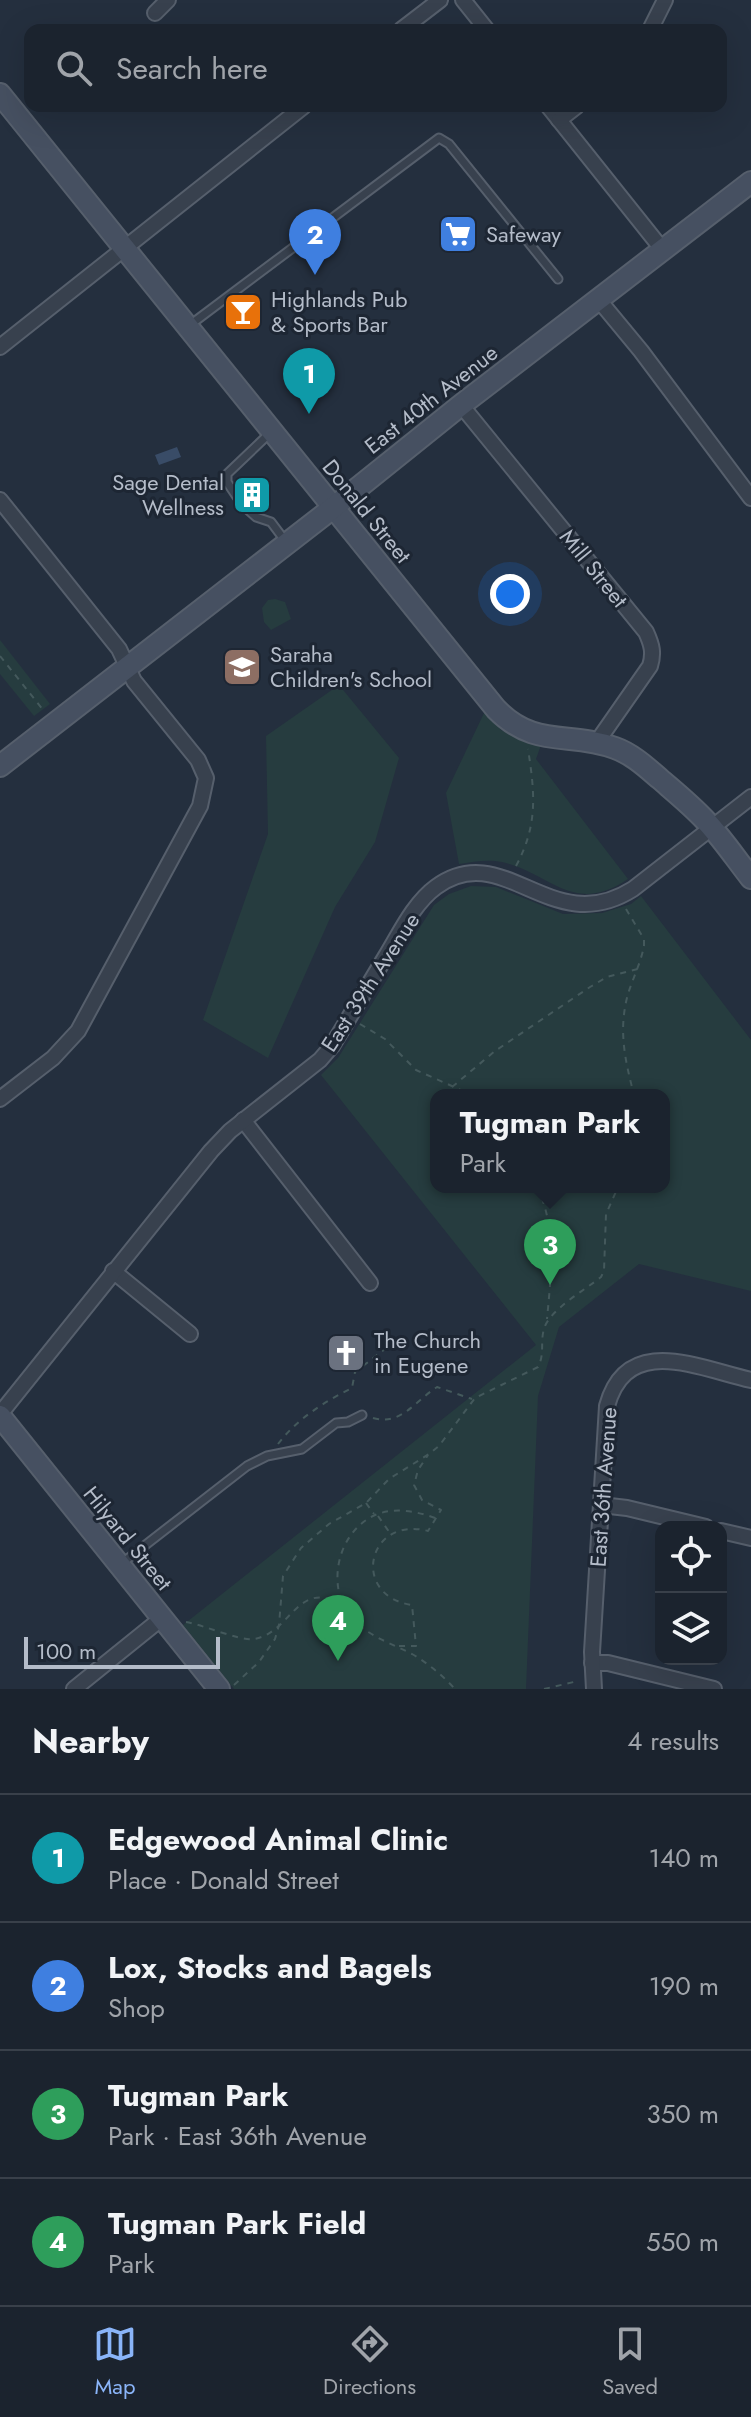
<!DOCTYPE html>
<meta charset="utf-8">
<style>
:root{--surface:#1b232e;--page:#242b36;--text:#f1f3f6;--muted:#a0a4aa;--line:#39404a;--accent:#8ab4f8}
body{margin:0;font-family:Jost,sans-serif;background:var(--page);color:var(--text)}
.controls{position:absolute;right:24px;bottom:24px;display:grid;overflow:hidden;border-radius:16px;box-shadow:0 8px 32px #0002}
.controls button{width:72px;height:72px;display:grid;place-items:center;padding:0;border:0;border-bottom:2px solid var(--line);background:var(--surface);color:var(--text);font:40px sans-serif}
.scale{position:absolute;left:24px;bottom:20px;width:196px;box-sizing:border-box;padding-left:8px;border:4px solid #b4bcc9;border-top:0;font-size:22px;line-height:28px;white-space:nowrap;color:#b4bcc9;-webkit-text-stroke:6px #1d2633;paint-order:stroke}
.you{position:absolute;left:510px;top:594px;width:28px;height:28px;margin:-20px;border:6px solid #fff;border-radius:50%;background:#1a73e8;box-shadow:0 0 0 12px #1a73e833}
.badge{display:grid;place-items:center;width:52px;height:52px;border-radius:50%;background:var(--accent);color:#fff;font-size:26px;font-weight:700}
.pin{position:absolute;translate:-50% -66px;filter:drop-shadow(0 2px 4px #0008)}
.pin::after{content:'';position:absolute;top:42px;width:28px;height:24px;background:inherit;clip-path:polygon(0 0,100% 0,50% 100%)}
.popup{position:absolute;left:430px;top:1089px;width:240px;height:104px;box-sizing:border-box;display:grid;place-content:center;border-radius:16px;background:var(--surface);filter:drop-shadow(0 2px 6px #0005);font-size:26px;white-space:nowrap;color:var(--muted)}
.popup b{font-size:30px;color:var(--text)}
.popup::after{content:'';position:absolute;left:50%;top:100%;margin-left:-16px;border:16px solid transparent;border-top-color:var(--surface)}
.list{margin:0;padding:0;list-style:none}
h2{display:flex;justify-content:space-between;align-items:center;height:104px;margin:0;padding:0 32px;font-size:34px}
h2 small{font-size:26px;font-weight:400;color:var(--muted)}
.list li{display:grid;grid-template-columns:52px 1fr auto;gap:24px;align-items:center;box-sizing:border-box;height:128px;padding:0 32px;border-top:2px solid var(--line)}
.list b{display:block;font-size:30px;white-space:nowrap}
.list p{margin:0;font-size:26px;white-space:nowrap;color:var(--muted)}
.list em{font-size:26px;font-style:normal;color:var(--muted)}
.icon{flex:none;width:44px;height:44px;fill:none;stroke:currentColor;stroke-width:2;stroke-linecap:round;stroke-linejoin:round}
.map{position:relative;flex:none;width:751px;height:1689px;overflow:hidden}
.search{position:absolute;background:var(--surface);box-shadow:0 8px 32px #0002;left:24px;right:24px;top:24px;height:88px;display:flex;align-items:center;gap:20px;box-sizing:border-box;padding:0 28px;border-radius:16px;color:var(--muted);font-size:30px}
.sheet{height:616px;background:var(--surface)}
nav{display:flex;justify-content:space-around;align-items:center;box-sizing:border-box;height:112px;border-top:2px solid var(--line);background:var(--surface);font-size:22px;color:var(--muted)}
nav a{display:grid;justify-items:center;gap:4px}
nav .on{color:var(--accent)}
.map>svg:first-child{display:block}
</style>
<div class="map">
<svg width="751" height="1689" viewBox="0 0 751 1689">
<rect width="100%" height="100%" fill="#242f3e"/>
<g fill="#263c3f" fill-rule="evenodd">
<path d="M275,599L285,602L291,619L271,630L264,622L262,608L268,600Z"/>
<path d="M0,640L50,704L34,716L0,674Z"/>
<path d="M339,685L399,758L375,842L335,907L268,1058L203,1020L268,834L266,736Z"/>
<path d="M485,711L501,730L541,745L536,759L628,879C573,916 552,874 502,862C487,859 473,862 459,864L446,793Z"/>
<path d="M471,886L496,887L563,914L602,913L631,904L641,896L751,1040V1291L639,1264L559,1327L538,1396L526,1689H234L183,1625L536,1345L321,1075L338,1058L434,905L449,894ZM436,1095H664V1187H436Z"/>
</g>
<path fill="#394c67" d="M177,447L181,457L159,465L155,455Z"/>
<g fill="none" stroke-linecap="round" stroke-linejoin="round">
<g stroke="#565f6c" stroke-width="11">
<g id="lane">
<path d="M190,325L439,138L449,144L558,279"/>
<path d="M237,497L227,482V474L271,432"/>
<path d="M247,509L256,517L271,522L286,542"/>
<path d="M121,1564L247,1466L267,1456L302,1449L336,1423L348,1422L362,1415"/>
</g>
</g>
<g stroke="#565f6c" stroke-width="18">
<g id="street">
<path d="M463,0L487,30"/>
<path d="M155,13L168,0"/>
<path d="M401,30L440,0"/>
<path d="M650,30L665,0"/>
<path d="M548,106L662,249"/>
<path d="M559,120L577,106"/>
<path d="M598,299L641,351L751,498"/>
<path d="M0,347L304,106"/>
<path d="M461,405L646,632C652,645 654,653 650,666L597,742"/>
<path d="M0,500L119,649L134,681L198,760L206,778L200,806L78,1031L53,1058L0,1099"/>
<path d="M243,1120L370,1283"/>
<path d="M113,1271L190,1334"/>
<path d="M0,1414L211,1151L230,1131L320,1060L332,1046C350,1016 368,986 386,956C400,933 414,903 436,887C504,837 551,941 633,889L751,797"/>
<path d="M601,1505L627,1508L706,1527"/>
<path d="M721,1531L751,1538"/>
<path d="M592,1663H608L714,1689"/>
<path d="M74,1689L162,1618"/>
<path d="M594,1689L592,1652L607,1406C627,1333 698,1368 751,1380"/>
</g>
</g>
<g stroke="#565f6c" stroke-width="24">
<g id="secondary">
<path d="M0,94L496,709C535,749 569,731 615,748C632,754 646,767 660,779C675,792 691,805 705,820C722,838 736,859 751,878"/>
<path d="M0,766L334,507L461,405L751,182"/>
<path d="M0,1416L219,1689"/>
</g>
</g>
<g stroke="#44595c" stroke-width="2" stroke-dasharray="6 6" stroke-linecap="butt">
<path d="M0,656L44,711"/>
<path d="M516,866C538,825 535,794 528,749"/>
<path d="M626,909L644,939V946C641,962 633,978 628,994C618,1030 625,1060 634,1095"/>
<path d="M360,1024L385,1039L416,1070L472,1095"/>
<path d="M452,1087L495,1051L590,987L607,977L638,969"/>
<path d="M537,1187C557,1227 551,1276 547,1319"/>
<path d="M373,1418C401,1426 415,1401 437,1387L472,1399"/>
<path d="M278,1444C297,1419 324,1402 352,1388L355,1372L389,1346L377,1331"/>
<path d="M366,1503L374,1514"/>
<path d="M378,1516L390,1533"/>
<path d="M435,1518C416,1511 394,1507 375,1515C342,1530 329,1573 343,1605C357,1633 387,1641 412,1654C429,1664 442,1675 455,1689"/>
<path d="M186,1622C204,1625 239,1641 254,1639C291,1633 297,1579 341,1604"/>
<path d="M399,1646H416L412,1605C350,1596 367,1515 428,1531L441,1510L422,1500L414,1485L418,1470L428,1455"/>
<path d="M234,1685L259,1662L275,1639L279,1625L283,1576L301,1548L329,1524L366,1503L389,1479L429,1454L439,1446L475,1398L538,1367C545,1354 540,1342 544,1329C549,1310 585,1290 601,1277L604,1271L606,1214L618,1187"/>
<path d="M544,1689L578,1681"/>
</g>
<use href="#lane" stroke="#38414e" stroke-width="7"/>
<use href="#street" stroke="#38414e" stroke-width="14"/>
<use href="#secondary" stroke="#465061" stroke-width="20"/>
</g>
<defs>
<g id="supermarket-square" transform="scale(2)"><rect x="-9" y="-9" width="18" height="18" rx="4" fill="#3f7fe0" stroke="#1d2633"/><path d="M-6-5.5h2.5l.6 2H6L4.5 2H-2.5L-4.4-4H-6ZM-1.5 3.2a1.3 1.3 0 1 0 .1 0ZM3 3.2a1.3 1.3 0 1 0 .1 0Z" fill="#fff"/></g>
<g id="bar-square" transform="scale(2)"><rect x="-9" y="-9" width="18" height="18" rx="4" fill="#e8710a" stroke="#1d2633"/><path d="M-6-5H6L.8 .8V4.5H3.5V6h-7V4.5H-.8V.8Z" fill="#fff"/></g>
<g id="building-square" transform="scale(2)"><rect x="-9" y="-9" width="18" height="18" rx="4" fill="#0f9aa8" stroke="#1d2633"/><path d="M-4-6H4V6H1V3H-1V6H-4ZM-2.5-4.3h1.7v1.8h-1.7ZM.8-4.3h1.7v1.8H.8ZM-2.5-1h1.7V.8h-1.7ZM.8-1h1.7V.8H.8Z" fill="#fff"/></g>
<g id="school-square" transform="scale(2)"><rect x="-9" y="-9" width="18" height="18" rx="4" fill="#8d6e63" stroke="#1d2633"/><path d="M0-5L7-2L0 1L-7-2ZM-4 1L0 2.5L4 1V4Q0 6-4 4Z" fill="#fff"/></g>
<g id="church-square" transform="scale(2)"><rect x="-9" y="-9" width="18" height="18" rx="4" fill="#6b7280" stroke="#1d2633"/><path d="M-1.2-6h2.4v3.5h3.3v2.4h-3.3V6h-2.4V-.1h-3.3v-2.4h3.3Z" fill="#fff"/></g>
</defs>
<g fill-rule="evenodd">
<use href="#supermarket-square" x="458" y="234"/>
<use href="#bar-square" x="243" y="312"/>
<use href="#building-square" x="252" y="495"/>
<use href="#school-square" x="242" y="667"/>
<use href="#church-square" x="346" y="1353"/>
</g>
<g text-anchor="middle" stroke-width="6" stroke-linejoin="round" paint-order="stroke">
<g font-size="22" fill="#b4bcc9" stroke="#1d2633" text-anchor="start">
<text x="486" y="242">Safeway</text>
<text x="271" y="307">Highlands Pub<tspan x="271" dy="25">&amp; Sports Bar</tspan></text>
<text x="224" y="490" text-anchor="end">Sage Dental<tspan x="224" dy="25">Wellness</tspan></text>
<text x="270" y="662">Saraha<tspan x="270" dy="25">Children's School</tspan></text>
<text x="374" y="1348">The Church<tspan x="374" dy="25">in Eugene</tspan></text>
</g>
<g font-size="22" fill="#b4bcc9" stroke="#1d2633">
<text transform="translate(431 399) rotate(-38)" y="8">East 40th Avenue</text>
<text transform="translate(367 511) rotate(51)" y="8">Donald Street</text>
<text transform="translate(594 568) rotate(51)" y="8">Mill Street</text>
<text transform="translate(370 982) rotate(-57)" y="8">East 39th Avenue</text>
<text transform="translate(603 1487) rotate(-86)" y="8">East 36th Avenue</text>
<text transform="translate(128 1538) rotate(51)" y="8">Hilyard Street</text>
</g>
</g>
</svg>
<div class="controls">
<button><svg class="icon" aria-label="locate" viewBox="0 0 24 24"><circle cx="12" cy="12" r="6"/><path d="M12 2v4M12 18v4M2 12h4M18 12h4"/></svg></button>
<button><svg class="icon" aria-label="layers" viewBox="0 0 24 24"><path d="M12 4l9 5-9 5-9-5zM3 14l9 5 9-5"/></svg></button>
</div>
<div class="scale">100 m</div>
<div class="you"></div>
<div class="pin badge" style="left:309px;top:414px;background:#0f9aa8">1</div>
<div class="pin badge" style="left:315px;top:275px;background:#3f7fe0">2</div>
<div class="pin badge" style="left:550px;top:1285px;background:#2e9e5b">3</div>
<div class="popup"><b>Tugman Park</b>Park</div>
<div class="pin badge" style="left:338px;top:1661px;background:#2e9e5b">4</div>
<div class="search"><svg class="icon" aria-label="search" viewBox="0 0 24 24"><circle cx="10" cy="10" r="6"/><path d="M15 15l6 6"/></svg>Search here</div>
</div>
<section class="sheet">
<h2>Nearby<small>4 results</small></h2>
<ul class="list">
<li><span class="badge" style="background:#0f9aa8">1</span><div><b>Edgewood Animal Clinic</b><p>Place · Donald Street</p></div><em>140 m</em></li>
<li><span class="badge" style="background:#3f7fe0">2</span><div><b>Lox, Stocks and Bagels</b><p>Shop</p></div><em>190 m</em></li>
<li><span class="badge" style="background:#2e9e5b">3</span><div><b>Tugman Park</b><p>Park · East 36th Avenue</p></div><em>350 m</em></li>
<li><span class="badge" style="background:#2e9e5b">4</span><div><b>Tugman Park Field</b><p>Park</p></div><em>550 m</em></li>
</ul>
</section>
<nav>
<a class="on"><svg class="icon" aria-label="map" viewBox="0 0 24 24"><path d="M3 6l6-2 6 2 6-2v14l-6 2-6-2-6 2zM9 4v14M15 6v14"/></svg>Map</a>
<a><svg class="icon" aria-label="directions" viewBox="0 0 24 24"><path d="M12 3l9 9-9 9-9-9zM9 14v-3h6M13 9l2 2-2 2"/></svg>Directions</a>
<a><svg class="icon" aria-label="saved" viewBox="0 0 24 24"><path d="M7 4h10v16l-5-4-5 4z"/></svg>Saved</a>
</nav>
